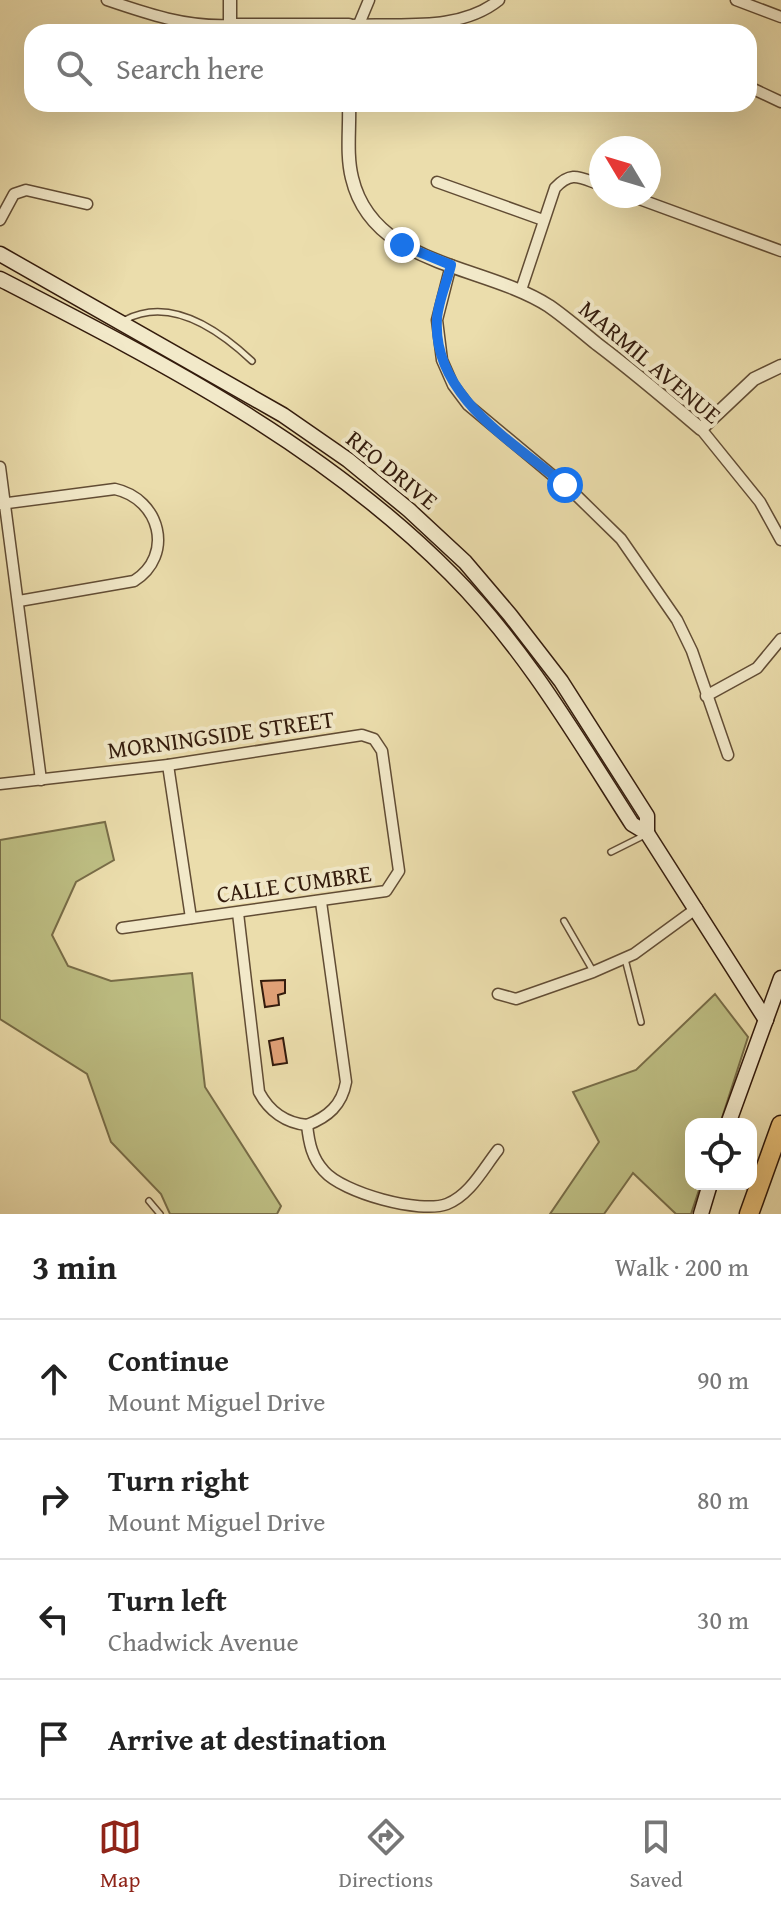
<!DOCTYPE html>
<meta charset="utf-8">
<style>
:root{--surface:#fff;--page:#f2f2f2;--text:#222;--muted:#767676;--line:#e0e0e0;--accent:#8f2418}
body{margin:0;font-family:"Gentium Book Plus",serif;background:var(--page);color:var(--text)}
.controls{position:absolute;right:24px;bottom:24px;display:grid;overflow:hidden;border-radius:16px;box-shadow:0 8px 32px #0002}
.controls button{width:72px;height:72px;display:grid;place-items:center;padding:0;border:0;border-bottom:2px solid var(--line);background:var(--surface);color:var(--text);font:40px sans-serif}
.compass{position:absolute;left:589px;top:136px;width:72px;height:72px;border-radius:50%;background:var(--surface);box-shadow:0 8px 32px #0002;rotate:308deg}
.stop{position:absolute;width:24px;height:24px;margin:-18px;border:6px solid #1a73e8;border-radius:50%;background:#fff}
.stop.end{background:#1a73e8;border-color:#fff;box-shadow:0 2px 8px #0008}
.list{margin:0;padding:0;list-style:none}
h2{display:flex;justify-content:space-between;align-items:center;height:104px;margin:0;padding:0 32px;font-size:34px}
h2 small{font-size:26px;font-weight:400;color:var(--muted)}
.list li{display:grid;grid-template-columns:52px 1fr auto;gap:24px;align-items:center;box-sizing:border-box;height:120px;padding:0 32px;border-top:2px solid var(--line)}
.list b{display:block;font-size:30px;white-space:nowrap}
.list p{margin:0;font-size:26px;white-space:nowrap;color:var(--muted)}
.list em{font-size:26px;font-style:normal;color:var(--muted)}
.icon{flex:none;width:44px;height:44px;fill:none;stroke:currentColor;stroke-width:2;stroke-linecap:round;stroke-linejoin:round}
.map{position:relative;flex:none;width:781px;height:1214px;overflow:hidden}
.search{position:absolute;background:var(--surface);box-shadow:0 8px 32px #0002;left:24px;right:24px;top:24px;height:88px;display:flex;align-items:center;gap:20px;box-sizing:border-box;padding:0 28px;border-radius:24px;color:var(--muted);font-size:30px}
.sheet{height:584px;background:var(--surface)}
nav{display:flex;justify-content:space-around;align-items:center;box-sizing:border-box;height:112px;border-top:2px solid var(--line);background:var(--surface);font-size:22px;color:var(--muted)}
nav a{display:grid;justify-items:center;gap:4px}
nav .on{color:var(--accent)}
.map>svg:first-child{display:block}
</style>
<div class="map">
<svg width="781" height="1214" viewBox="0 0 781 1214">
<rect width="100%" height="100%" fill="#ebddac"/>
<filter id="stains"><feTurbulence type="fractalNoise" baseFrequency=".0025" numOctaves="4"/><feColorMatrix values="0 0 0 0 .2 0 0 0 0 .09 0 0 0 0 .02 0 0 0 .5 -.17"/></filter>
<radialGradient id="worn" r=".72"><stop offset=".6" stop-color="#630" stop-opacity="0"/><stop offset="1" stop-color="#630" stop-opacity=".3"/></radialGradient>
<g fill="#bebf84" stroke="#786d48" stroke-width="2">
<path d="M105,822L114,860L76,882L52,935L68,966L111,981L192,973L205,1087L281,1206L277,1214H170L161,1194L111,1142L87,1074L0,1019V840Z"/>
<path d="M715,994L748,1037L720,1124H691V1184H701L691,1214H676L633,1173L604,1214H550L599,1142L573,1092L636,1070Z"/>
</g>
<g fill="#e1a177" stroke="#331b0c" stroke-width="2">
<path d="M285,980V993L278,995L279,1005L265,1007L261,981Z"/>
<path d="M283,1038L287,1063L273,1065L269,1041Z"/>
</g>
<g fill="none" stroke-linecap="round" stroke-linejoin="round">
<g stroke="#614c34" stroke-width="8">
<g id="service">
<path d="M125,320C170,296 219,330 252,361"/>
<path d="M611,852L643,836"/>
<path d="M564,921L593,971"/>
<path d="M625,959L641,1022"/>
<path d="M149,1201L160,1214"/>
</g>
</g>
<g stroke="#614c34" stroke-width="13">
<g id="minor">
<path d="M107,0C148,14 186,27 230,25"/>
<path d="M736,0L781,17"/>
<path d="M359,24L369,0"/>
<path d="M349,25C397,22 458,33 499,0"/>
<path d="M749,87L781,102"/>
<path d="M437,182L543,220"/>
<path d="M631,196L781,251"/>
<path d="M0,220L14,194L26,190L87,204"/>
<path d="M451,265L437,320L442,360L453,385L468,405L576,495L621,539L677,620L692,651L728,755"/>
<path d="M521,290L555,188C572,170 580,178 601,185"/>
<path d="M701,429L760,502L781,540"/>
<path d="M0,467L41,780"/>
<path d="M0,504L115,489C160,499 175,555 134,581L19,601"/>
<path d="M706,696L757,668L781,639"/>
<path d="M168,765L191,918"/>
<path d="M0,784L168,765L362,735L374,739L382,751L399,871L386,891L122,928"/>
<path d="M238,913L259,1092C269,1111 286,1123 307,1125"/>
<path d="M498,994L516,999L593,972L634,954L697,908"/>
<path d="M307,1125C309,1143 312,1158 324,1171C343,1193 420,1214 447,1204C470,1195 483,1169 498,1150"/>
<path d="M307,1125C328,1117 342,1105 346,1082L321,902"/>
</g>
</g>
<g stroke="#614c34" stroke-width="15">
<g id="tertiary">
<path d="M230,0V25H349V32"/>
<path d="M349,104C350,128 346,154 352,178C373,267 484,264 549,306C565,317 581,331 597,344C633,371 667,400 701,429L754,379L781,366"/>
</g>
</g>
<g stroke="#331b0c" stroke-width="17">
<g id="secondary">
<path d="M0,254L283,415L348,460L409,510L465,562L510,615L561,681L647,816V833"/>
<path d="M0,279C161,362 322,444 451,574C524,647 577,738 632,824L647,833L766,1020"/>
<path d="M728,1124L781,978"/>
<path d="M701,1214L710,1184"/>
</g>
</g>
<g stroke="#331b0c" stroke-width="21">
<path id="motorway" d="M749,1214L781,1125"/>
</g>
<use href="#service" stroke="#f2e9c9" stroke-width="5"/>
<use href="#minor" stroke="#f2e9c9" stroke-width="10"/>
<use href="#tertiary" stroke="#f2e9c9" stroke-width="12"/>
<use href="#secondary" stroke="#f2e9c9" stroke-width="14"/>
<use href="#motorway" stroke="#e6be76" stroke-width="18"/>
</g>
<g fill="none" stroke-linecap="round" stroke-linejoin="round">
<path stroke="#1a73e8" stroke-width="10" d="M402,245L451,265C447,282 438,302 437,319C432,396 513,442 565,485"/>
</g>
<g text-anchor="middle" stroke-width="8" stroke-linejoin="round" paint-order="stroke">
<g font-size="24" fill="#331b0c" stroke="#f2e9c9">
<text transform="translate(650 362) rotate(40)" y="8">MARMIL AVENUE</text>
<text transform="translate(392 470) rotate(39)" y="8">REO DRIVE</text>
<text transform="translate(221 735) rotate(-8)" y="8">MORNINGSIDE STREET</text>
<text transform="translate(294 884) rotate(-8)" y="8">CALLE CUMBRE</text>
</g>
</g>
<rect width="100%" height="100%" filter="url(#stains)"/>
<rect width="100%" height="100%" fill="url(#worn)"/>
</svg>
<div class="controls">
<button><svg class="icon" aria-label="locate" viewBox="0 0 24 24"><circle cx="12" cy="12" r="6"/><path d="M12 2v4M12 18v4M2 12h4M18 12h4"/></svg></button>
</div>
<svg class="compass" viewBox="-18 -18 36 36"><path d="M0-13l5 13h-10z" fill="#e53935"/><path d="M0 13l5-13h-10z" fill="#767676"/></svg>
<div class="stop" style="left:565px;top:485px"></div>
<div class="stop end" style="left:402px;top:245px"></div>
<div class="search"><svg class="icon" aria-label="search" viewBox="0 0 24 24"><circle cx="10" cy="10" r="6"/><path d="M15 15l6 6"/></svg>Search here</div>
</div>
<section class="sheet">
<h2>3 min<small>Walk · 200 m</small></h2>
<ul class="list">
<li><svg class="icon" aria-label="ahead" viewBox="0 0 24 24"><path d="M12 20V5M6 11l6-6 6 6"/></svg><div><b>Continue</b><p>Mount Miguel Drive</p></div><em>90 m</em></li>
<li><svg class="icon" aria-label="right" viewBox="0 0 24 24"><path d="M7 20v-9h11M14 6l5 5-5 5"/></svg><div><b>Turn right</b><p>Mount Miguel Drive</p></div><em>80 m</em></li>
<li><svg class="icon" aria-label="left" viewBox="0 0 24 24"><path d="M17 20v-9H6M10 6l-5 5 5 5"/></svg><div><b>Turn left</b><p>Chadwick Avenue</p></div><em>30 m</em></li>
<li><svg class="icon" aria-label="arrive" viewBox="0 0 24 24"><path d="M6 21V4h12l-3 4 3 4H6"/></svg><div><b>Arrive at destination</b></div></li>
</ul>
</section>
<nav>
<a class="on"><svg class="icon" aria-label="map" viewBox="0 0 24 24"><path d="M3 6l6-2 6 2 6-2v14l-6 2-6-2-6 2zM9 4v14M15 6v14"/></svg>Map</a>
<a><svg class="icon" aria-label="directions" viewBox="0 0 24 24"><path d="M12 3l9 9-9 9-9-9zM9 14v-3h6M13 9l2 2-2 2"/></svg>Directions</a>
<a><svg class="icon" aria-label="saved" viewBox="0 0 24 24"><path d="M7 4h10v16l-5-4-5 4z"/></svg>Saved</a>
</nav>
